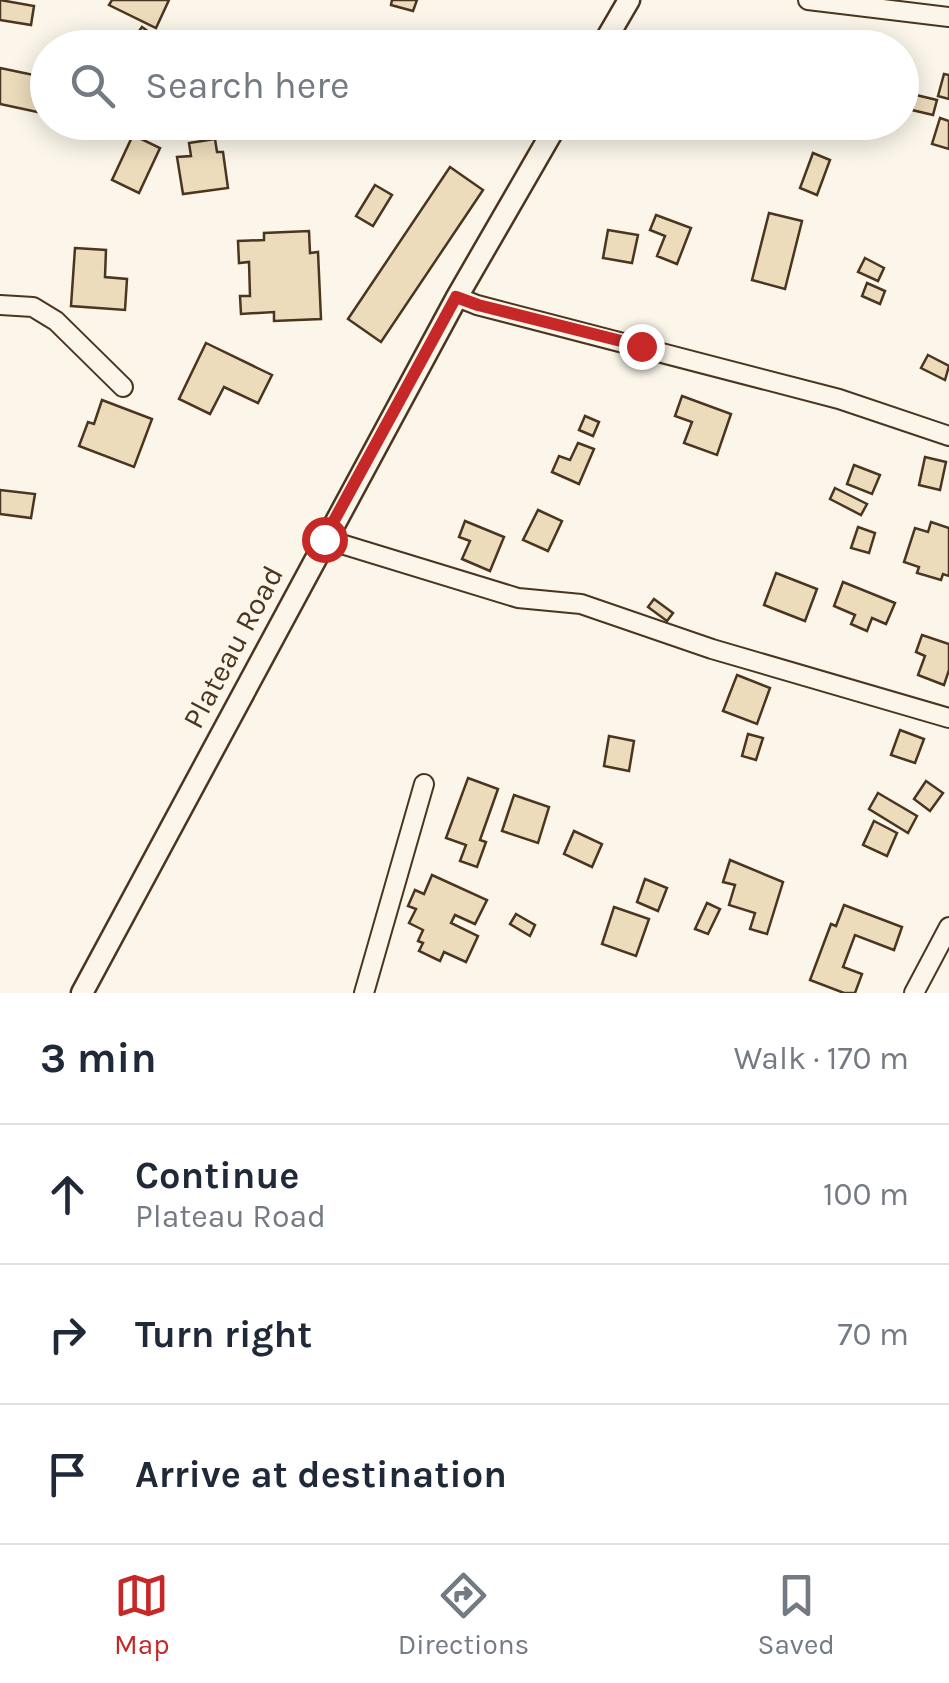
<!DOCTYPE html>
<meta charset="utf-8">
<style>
:root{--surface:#fff;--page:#f6f6f7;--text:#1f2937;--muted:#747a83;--line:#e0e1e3;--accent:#c62828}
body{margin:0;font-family:Karla,sans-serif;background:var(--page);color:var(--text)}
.stop{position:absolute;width:30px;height:30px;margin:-22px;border:8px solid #c62828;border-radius:50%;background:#fff}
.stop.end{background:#c62828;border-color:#fff;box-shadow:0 2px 10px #0008}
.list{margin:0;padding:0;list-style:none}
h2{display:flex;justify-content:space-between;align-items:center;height:130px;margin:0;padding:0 40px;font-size:42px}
h2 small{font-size:32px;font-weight:400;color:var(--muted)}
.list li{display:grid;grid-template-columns:65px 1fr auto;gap:30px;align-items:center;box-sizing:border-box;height:140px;padding:0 40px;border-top:2px solid var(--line)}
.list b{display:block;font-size:38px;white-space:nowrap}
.list p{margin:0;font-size:32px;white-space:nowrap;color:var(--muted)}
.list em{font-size:32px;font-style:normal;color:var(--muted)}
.icon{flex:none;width:55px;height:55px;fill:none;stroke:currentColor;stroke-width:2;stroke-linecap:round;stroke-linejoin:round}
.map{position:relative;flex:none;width:949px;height:993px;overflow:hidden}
.search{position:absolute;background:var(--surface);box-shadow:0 5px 25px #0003;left:30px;right:30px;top:30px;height:110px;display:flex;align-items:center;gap:25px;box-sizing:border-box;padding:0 35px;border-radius:55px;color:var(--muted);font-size:38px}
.sheet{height:550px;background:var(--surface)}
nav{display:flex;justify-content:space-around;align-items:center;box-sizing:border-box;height:140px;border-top:2px solid var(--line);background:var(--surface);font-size:28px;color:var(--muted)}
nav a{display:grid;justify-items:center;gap:5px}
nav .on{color:var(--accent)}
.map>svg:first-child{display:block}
</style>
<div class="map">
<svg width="949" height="993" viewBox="0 0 949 993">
<rect width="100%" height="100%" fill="#fbf6e9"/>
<g fill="#ecdcbc" stroke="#4a3520" stroke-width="2.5">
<path d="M0,0L34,6L31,25L0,20Z"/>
<path d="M112,0H169L156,28L109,5Z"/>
<path d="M392,0H417L413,11L391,5Z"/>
<path d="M142,27L156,37L150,48L134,38Z"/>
<path d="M0,68L48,78L42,113L0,104Z"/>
<path d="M944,74L949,75V99L938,96Z"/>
<path d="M916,95L937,100L933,115L912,110Z"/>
<path d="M940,118L949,121V149L932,144Z"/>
<path d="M778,122H795L804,125L801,135L777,127Z"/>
<path d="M133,135L160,148L139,193L112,180Z"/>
<path d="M215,139L217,152H223L228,188L183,194L177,157L191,156L189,143Z"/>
<path d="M813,153L830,160L817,195L800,188Z"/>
<path d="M450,167L483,190L381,342L348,319Z"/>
<path d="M375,185L392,195L373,226L356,216Z"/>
<path d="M769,213L802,221L785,289L752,280Z"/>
<path d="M656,215L691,228L677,264L657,256L665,236L650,230Z"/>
<path d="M608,230L638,235L632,263L603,258Z"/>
<path d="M309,231L310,253L318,252L321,319L274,321V312L241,314L240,296H250L249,262L239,263L238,241L264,240V233Z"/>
<path d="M75,248L106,250L105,277L127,279L125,310L71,306Z"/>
<path d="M865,258L884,268L878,281L858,272Z"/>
<path d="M867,283L885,291L880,304L862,296Z"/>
<path d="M206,343L272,375L258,403L224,387L210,414L179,399Z"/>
<path d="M928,355L949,366L945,380L921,368Z"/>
<path d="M682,396L731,414L717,455L684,443L692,422L675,416Z"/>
<path d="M102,400L152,419L134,467L79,446L88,422L94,424Z"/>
<path d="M585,416L599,422L593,436L579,430Z"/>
<path d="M578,443L594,449L579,484L552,472L559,456L570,460Z"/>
<path d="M925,457L946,462L940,490L919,485Z"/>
<path d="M854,465L880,475L872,494L847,484Z"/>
<path d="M835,488L867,504L861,515L830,499Z"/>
<path d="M0,490L35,494L31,518L0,514Z"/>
<path d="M538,510L562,521L548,551L523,540Z"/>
<path d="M465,521L504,537L490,571L462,559L470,541L459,537Z"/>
<path d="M931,522L949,528V576L943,574L941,580L917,573L919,567L904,562L915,528L928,532Z"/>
<path d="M858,527L875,533L869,553L851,548Z"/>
<path d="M776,573L817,589L805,621L764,605Z"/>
<path d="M843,582L895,603L886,624L872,618L867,631L851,624L855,615L834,606Z"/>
<path d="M654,599L673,613L667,621L648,607Z"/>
<path d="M922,635L949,644V670L944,685L918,675L925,656L916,652Z"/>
<path d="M737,675L770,688L757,724L723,711Z"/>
<path d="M900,730L924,739L915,763L891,755Z"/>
<path d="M748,734L763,738L756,760L742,756Z"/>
<path d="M609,736L634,741L629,771L604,766Z"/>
<path d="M468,778L498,789L480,840L486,842L477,867L460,861L466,845L446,838Z"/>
<path d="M926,781L943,793L930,811L914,799Z"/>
<path d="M878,793L917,816L908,833L869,809Z"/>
<path d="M514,795L549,807L538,843L502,831Z"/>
<path d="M874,821L897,833L887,856L863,845Z"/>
<path d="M574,831L602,844L592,867L564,854Z"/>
<path d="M730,860L783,882L767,934L750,929L755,913L729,905L735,885L723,882Z"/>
<path d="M432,875L487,900L475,924L455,915L451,923L478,936L466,962L444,952L440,961L419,951L423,943L418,941L423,930L409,923L416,909L408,906L415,890L424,894Z"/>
<path d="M645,879L667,888L658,911L637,902Z"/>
<path d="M707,903L720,909L708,934L695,929Z"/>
<path d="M844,905L902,927L894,950L855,935L843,967L862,974L855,993H844L810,980L831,924L836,926Z"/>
<path d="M614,907L649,919L636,956L602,944Z"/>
<path d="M516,914L535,925L530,936L510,924Z"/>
</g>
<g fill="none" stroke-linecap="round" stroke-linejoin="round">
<g stroke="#4a3520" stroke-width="22">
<g id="minor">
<path d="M808,0L949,17"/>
<path d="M457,297L477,305L839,399L949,436"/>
<path d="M0,305L33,307L56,321L123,387"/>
<path d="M325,539L518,598L581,604L712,649L949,718"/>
<path d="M364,993L424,784"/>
<path d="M914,993L949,927"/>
</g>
</g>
<g stroke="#4a3520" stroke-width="25">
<g id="tertiary">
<path d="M601,48L629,0"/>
<path d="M82,993L457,297L558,122"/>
</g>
</g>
<use href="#minor" stroke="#fbf6e9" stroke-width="18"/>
<use href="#tertiary" stroke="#fbf6e9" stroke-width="20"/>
</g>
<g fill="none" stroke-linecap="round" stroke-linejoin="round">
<path stroke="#c62828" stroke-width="12" d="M324,539L456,297L478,305L641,346"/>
</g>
<g text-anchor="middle" stroke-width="8" stroke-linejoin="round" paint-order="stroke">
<g font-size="30" fill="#4a3520" stroke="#fbf6e9">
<text transform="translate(233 647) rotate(-62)" y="10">Plateau Road</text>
</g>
</g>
</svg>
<div class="stop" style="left:324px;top:539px"></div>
<div class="stop end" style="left:641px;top:346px"></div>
<div class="search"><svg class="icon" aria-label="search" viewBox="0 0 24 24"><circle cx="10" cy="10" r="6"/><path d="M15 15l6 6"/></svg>Search here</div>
</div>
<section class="sheet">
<h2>3 min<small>Walk · 170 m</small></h2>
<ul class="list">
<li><svg class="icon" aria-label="ahead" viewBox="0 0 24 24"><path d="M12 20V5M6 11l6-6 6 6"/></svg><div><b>Continue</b><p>Plateau Road</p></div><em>100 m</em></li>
<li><svg class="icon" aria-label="right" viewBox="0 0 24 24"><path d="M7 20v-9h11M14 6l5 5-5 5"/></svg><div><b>Turn right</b></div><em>70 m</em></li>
<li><svg class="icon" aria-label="arrive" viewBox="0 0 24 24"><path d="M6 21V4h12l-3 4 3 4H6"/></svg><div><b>Arrive at destination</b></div></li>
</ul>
</section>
<nav>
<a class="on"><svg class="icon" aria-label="map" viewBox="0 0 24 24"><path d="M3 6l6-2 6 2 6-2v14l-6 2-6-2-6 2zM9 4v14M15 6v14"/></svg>Map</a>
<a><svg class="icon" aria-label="directions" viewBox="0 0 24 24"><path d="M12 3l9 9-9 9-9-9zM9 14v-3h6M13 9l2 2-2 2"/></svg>Directions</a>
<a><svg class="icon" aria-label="saved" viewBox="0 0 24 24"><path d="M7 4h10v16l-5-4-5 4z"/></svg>Saved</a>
</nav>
